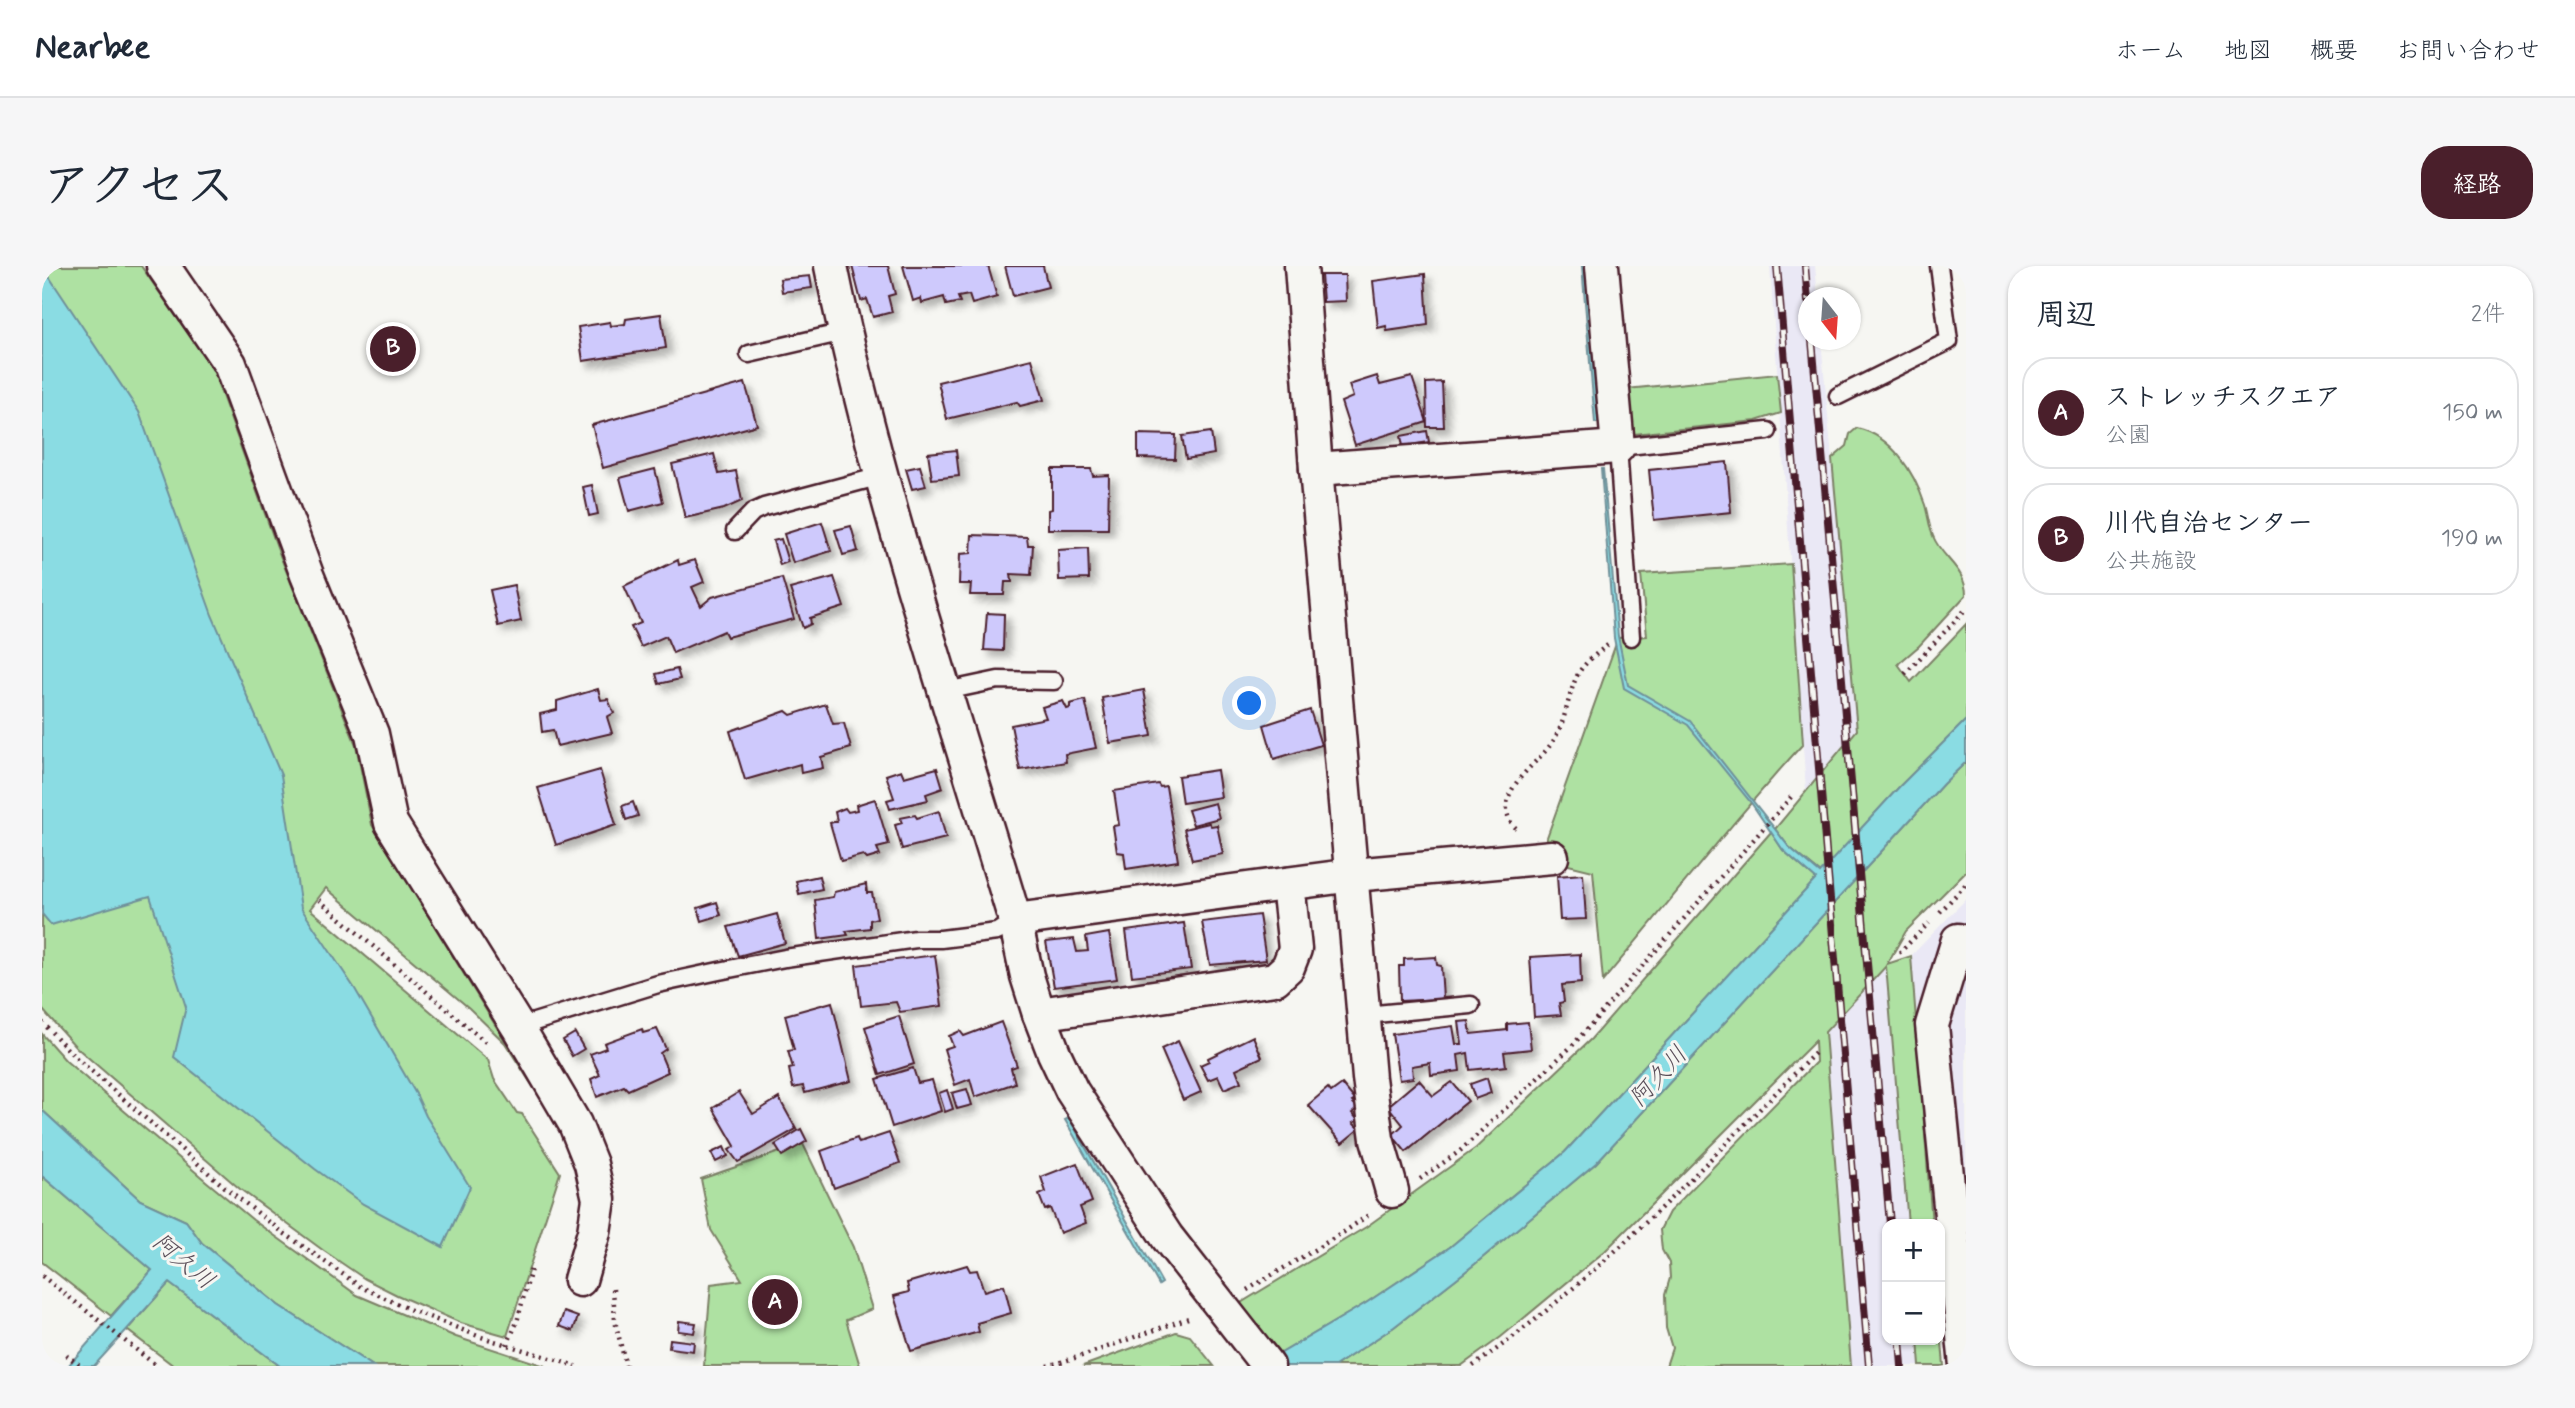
<!DOCTYPE html>
<html lang="ja">
<meta charset="utf-8">
<style>
:root{--surface:#fff;--page:#f6f6f7;--text:#1f2937;--muted:#747a83;--line:#e0e1e3;--accent:#4a1f2b}
body{margin:0;font-family:Mynerve,"Klee One",sans-serif;background:var(--page);color:var(--text)}
.controls{position:absolute;right:21px;bottom:21px;display:grid;overflow:hidden;border-radius:14px;box-shadow:0 2px 5px #0004}
.controls button{width:63px;height:63px;display:grid;place-items:center;padding:0;border:0;border-bottom:2px solid var(--line);background:var(--surface);color:var(--text);font:35px sans-serif}
.compass{position:absolute;left:1756px;top:21px;width:63px;height:63px;border-radius:50%;background:var(--surface);box-shadow:0 2px 5px #0004;rotate:163deg}
.you{position:absolute;left:1208px;top:438px;width:24px;height:24px;margin:-18px;border:5px solid #fff;border-radius:50%;background:#1a73e8;box-shadow:0 0 0 10px #1a73e833}
.badge{display:grid;place-items:center;width:46px;height:46px;border-radius:50%;background:var(--accent);color:#fff;font-size:23px;font-weight:700}
.pin{position:absolute;translate:-50% -50%;border:4px solid #fff;box-shadow:0 2px 7px #0006}
.list{margin:0;padding:0;list-style:none}
h2{display:flex;justify-content:space-between;align-items:center;height:91px;margin:0;padding:0 28px;font-size:30px}
h2 small{font-size:23px;font-weight:400;color:var(--muted)}
.list li{display:grid;grid-template-columns:46px 1fr auto;gap:21px;align-items:center;box-sizing:border-box;height:112px;margin:0 14px 14px;padding:0 14px;border:2px solid var(--line);border-radius:28px}
.list b{display:block;font-size:26px;white-space:nowrap}
.list p{margin:0;font-size:23px;white-space:nowrap;color:var(--muted)}
.list em{font-size:23px;font-style:normal;color:var(--muted)}
.map{position:relative;flex:none;width:1924px;height:1100px;overflow:hidden;border-radius:28px}
header{display:flex;align-items:center;gap:42px;box-sizing:border-box;height:98px;padding:0 35px;background:var(--surface);border-bottom:2px solid var(--line)}
header strong{font-size:33px}
nav{display:flex;gap:38px;margin-inline-start:auto;font-size:24px}
.intro{display:flex;align-items:center;justify-content:space-between;box-sizing:border-box;height:168px;padding:0 42px}
h1{margin:0;font-size:49px}
.button{padding:18px 32px;border-radius:28px;background:var(--accent);color:#fff;font-size:24px;font-weight:700}
main{display:flex;gap:42px;padding:0 42px}
aside{flex:1;background:var(--surface);border-radius:28px;box-shadow:0 2px 5px #0004}
.map>svg:first-child{display:block}
</style>
<header>
<strong>Nearbee</strong>
<nav><a>ホーム</a><a>地図</a><a>概要</a><a>お問い合わせ</a></nav>
</header>
<div class="intro"><h1>アクセス</h1><a class="button">経路</a></div>
<main>
<div class="map">
<svg width="1924" height="1100" viewBox="0 0 1924 1100">
<defs>
<filter id="shadow"><feDropShadow dx="6" dy="6" stdDeviation="3.5" flood-color="#0004"/></filter>
</defs>
<rect width="100%" height="100%" fill="#f6f6f2"/>
<filter id="ink" filterUnits="userSpaceOnUse"><feTurbulence type="fractalNoise" baseFrequency=".0143" numOctaves="2"/><feDisplacementMap in="SourceGraphic" scale="14" xChannelSelector="R" yChannelSelector="G"/><feConvolveMatrix kernelMatrix="1 2 1 2 8 2 1 2 1" color-interpolation-filters="sRGB"/></filter>
<g filter="url(#ink)">
<g fill="#eae8f5">
<path d="M1728,0H1773L1776,31L1766,32V74H1779L1815,464L1764,524Z"/>
<path d="M1924,633V935L1912,795L1875,797L1869,690Z"/>
<path d="M1844,699L1866,958H1845V1074H1876L1878,1100H1809L1783,766Z"/>
</g>
<g fill="#aee1a2" stroke="#7c8066" stroke-width="2">
<path d="M0,0H99L170,102L239,292L314,479L330,559L497,830L463,777L427,742L284,622L268,643L446,794L452,813L475,847L480,848L518,907L465,1070L419,1057L355,1029L323,1013L282,985L198,923L34,781L0,743Z"/>
<path d="M1735,108L1739,147L1714,155L1592,168L1590,166L1585,123Z"/>
<path d="M1815,162C1850,170 1872,206 1883,239C1886,249 1887,260 1891,270C1900,293 1924,302 1924,329L1877,380L1856,398L1869,416L1924,358V454L1858,520L1779,607L1747,581L1733,563L1815,464L1790,193L1805,180L1808,168Z"/>
<path d="M1749,298L1761,478C1691,554 1628,636 1561,715L1551,605L1510,595L1508,575L1504,574L1576,372L1605,370L1599,308Z"/>
<path d="M1924,496V605L1864,665L1845,698L1869,690L1890,958H1866L1844,700L1783,766L1809,1100H1624L1630,1082L1624,1062L1623,1029L1628,1012L1627,997L1620,984L1618,964L1627,946L1774,796L1773,775L1563,985L1459,1071L1419,1100H1293L1352,1061L1433,998L1554,897L1901,518Z"/>
<path d="M1729,566L1741,584L1774,613L1523,886L1408,981L1324,1037L1238,1088L1197,1038L1324,961L1434,882L1549,773Z"/>
<path d="M0,768L24,795L164,915L211,954L315,1029L414,1071L503,1100H331L236,1039L160,977L144,955L98,934L0,844Z"/>
<path d="M761,878L811,981L830,1043L804,1054L818,1100H662L669,1018L700,1014L669,964L659,913Z"/>
<path d="M0,910L110,1004L69,1050L0,996Z"/>
<path d="M127,1017L238,1100H132L85,1064Z"/>
<path d="M1898,1052L1902,1100H1878L1876,1074H1898Z"/>
<path d="M1134,1066L1148,1070L1172,1100H1041Z"/>
</g>
<g fill="#8adce3" stroke="#709099" stroke-width="2">
<path d="M0,0L97,146L170,349L239,509L259,642L313,723L374,828L384,850L428,921L401,981L321,938L273,903L132,791L144,741L108,630L9,659L0,648Z"/>
<path d="M1540,0H1546L1559,157H1553Z"/>
<path d="M1559,203H1561L1576,370L1586,419L1648,455L1747,581L1778,607L1858,520L1924,454V496L1901,518L1554,897L1433,998L1352,1061L1293,1100H1217L1324,1037L1408,981L1523,886L1774,613L1741,584L1710,538L1646,459L1582,422L1572,372Z"/>
<path d="M0,844L98,934L144,955L160,977L236,1039L331,1100H238L127,1017L52,1100H26L110,1004L0,910Z"/>
<path d="M1027,852L1120,1017L1117,1019L1023,854Z"/>
</g>
<g fill="#cec9fc" stroke="#4a1f2b" stroke-width="2" filter="url(#shadow)">
<path d="M810,0H846L853,28L846,30L850,46L831,51L825,33L819,35Z"/>
<path d="M861,0H946L955,31L930,38L927,29L916,31L918,36L904,39L902,31L880,37L879,32L871,35Z"/>
<path d="M963,0H1001L1006,21L971,30Z"/>
<path d="M1383,8L1386,59L1345,65L1344,60L1336,62L1331,15Z"/>
<path d="M1279,9H1303L1304,35L1281,36Z"/>
<path d="M768,10L770,22L740,26L738,13Z"/>
<path d="M619,48L624,82L541,95L536,61L568,56L569,60L583,58L584,53Z"/>
<path d="M990,93L1002,134L978,140L975,136L905,153L896,116Z"/>
<path d="M1335,110L1338,119L1370,111L1385,156L1313,179L1299,136L1311,131L1307,119Z"/>
<path d="M1400,116L1402,161H1385L1384,117Z"/>
<path d="M703,117L715,159L561,202L550,159Z"/>
<path d="M1385,165L1387,176L1361,180L1359,170Z"/>
<path d="M1169,166L1172,188L1144,193L1140,170Z"/>
<path d="M1096,168L1134,169L1133,193L1096,192Z"/>
<path d="M914,184L917,210L890,213L886,187Z"/>
<path d="M672,188L677,208L694,205L700,235L682,243L643,252L630,198Z"/>
<path d="M1685,196L1689,246L1612,254L1607,204Z"/>
<path d="M878,200L884,220L870,223L864,203Z"/>
<path d="M613,203L621,236L587,245L578,212Z"/>
<path d="M1010,203H1049L1051,210L1067,209L1066,263H1006V244L1010,243Z"/>
<path d="M550,219L556,248L547,250L541,221Z"/>
<path d="M780,256L789,285L751,297L742,268Z"/>
<path d="M809,260L816,285L801,289L793,264Z"/>
<path d="M930,269L985,271L986,279H991L989,309L969,308L970,316H963L962,329H928L929,318H917L918,288L929,287Z"/>
<path d="M739,273L746,296L738,299L731,275Z"/>
<path d="M1046,282L1047,313L1017,314L1016,284Z"/>
<path d="M636,294L637,299L653,294L662,316L650,321L659,340L670,331L740,312L752,353L685,371L682,365L631,387L624,370L599,381L589,361L599,357L582,320Z"/>
<path d="M792,311L802,341L768,352L769,358L761,362L748,323Z"/>
<path d="M472,319L479,355L456,360L448,324Z"/>
<path d="M945,347L962,348L961,385L942,384Z"/>
<path d="M635,403L638,413L617,418L614,408Z"/>
<path d="M556,423L559,434L566,433L572,447L565,451L570,467L515,480L511,464L500,466L498,448L515,444V435Z"/>
<path d="M1102,424L1110,470L1068,477L1060,432Z"/>
<path d="M1043,434L1054,482L1023,488L1024,496L978,504L969,459L1004,452L1000,441L1021,435L1025,443L1028,442V438Z"/>
<path d="M784,438L791,458L802,457L809,482L779,491L781,502L759,507L758,498L703,514L688,465L744,445L749,449Z"/>
<path d="M1268,444L1279,479L1232,493L1222,459Z"/>
<path d="M895,502L901,522L884,528L886,534L848,543L845,534L852,532L844,509L859,504L862,511Z"/>
<path d="M558,504L574,559L514,579L496,522Z"/>
<path d="M1175,504L1179,531L1140,537L1136,510Z"/>
<path d="M1116,518L1118,521L1124,520L1136,595L1084,603L1082,587L1075,586L1071,560L1077,559L1072,525Z"/>
<path d="M833,533L847,579L835,582L838,589L825,593L821,589L799,595L788,557L795,555L793,546L803,542L806,546L815,544L814,539Z"/>
<path d="M591,536L596,550L584,554L580,540Z"/>
<path d="M1173,537L1177,552L1151,559L1146,544Z"/>
<path d="M897,545L904,572L860,583L853,559L860,557L858,552L873,549L875,552Z"/>
<path d="M1167,557L1169,560L1175,559L1181,588L1150,594L1142,563Z"/>
<path d="M1541,608L1544,653L1518,654L1515,610Z"/>
<path d="M777,610L780,623L757,628L754,615Z"/>
<path d="M824,618L825,627H830L835,652L828,654V662L804,665L806,669L777,673L773,634L791,631L792,626Z"/>
<path d="M675,636L679,649L660,655L656,642Z"/>
<path d="M735,648L743,677L696,690L686,661Z"/>
<path d="M1217,649L1224,694L1168,699L1160,656Z"/>
<path d="M1142,657L1149,703L1090,710L1084,665Z"/>
<path d="M1067,667L1075,713L1012,721L1004,676L1032,673L1035,686L1046,685L1044,671Z"/>
<path d="M1538,688L1539,717L1520,719L1522,736L1517,737L1519,749L1492,751L1488,691Z"/>
<path d="M893,689L900,740L858,746L854,736L819,740L814,699Z"/>
<path d="M1394,691L1395,699L1399,700L1401,733L1358,735L1357,700H1362V693Z"/>
<path d="M790,736L809,815L763,827L761,820L751,822L747,803L751,802L746,785L752,784L743,749Z"/>
<path d="M857,750L872,798L838,809L823,761Z"/>
<path d="M1427,755L1429,768L1465,764V758L1486,756L1489,783L1462,786L1464,800L1428,804L1426,787L1416,789L1418,805L1389,809L1388,797L1370,800L1371,812L1357,814L1350,768L1411,760L1414,778H1420L1417,756Z"/>
<path d="M959,756L975,800L969,802L973,817L933,831L928,813L913,819L902,783L911,780L907,770L918,765L922,770Z"/>
<path d="M600,763L601,767L615,763L624,783L618,787L626,806L586,824L582,820L555,831L549,813L558,809L548,788L564,782L562,777Z"/>
<path d="M533,767L542,783L530,790L521,774Z"/>
<path d="M1211,770L1220,791L1194,803L1199,816L1182,823L1176,810L1166,814L1158,799L1167,795L1166,792Z"/>
<path d="M1136,775L1159,826L1141,834L1119,783Z"/>
<path d="M871,802L876,817L890,814L899,845L850,861L835,813Z"/>
<path d="M1445,812L1449,827L1433,833L1428,818Z"/>
<path d="M1377,814L1391,830L1410,816L1426,835L1364,886L1350,869L1361,859L1346,840Z"/>
<path d="M1300,818L1313,834L1310,836L1316,842L1310,847L1316,854L1311,857L1317,863L1300,877L1266,839L1286,822L1289,826Z"/>
<path d="M925,823L930,839L915,843L910,827Z"/>
<path d="M905,824L911,843L903,846L897,827Z"/>
<path d="M697,826L711,848L737,832L754,863L696,896L687,884L693,880L671,842Z"/>
<path d="M759,863L765,875L740,890L733,879Z"/>
<path d="M847,867L858,897L792,922L779,885L815,872L817,877Z"/>
<path d="M682,881L686,890L674,896L669,887Z"/>
<path d="M1035,897L1050,936L1038,941L1044,957L1018,967L1008,942L1003,944L997,929L1004,926L999,911Z"/>
<path d="M925,999L928,1005L935,1004L942,1025L962,1019L969,1047L935,1057L937,1066L869,1085L852,1030L867,1026L865,1017Z"/>
<path d="M522,1046L536,1051L531,1065L517,1060Z"/>
<path d="M637,1055L654,1057L652,1067L636,1065Z"/>
<path d="M628,1073L652,1076L651,1085L627,1082Z"/>
</g>
<g fill="none" stroke-linecap="round" stroke-linejoin="round">
<g stroke="#4a1f2b" stroke-width="21">
<g id="lane">
<path d="M707,88L802,66"/>
<path d="M1796,130L1907,75L1897,0"/>
<path d="M693,265L711,246L722,241L839,210"/>
<path d="M1589,371L1576,181L1726,165"/>
<path d="M904,425L956,414L1012,415"/>
<path d="M1323,749L1429,739"/>
<path d="M476,761L616,718L677,705L743,692L874,673H899L955,666L973,654"/>
</g>
</g>
<g stroke="#4a1f2b" stroke-width="37">
<g id="street">
<path d="M121,0L188,98L265,309L330,468L349,557L476,761L533,858L549,898L557,933L552,966L538,1014"/>
<path d="M789,0C834,222 908,437 973,654L985,710L997,748L1012,787L1030,825L1125,971L1226,1100"/>
<path d="M1259,0L1274,203L1327,812L1335,873L1350,925"/>
<path d="M1274,203L1576,181L1560,0"/>
<path d="M973,654L1311,609L1510,591"/>
<path d="M1916,674L1890,759L1924,1100"/>
<path d="M997,748L1233,713L1246,701L1253,683L1246,618"/>
</g>
</g>
<g stroke="#4a1f2b" stroke-width="4.5" stroke-dasharray="2 5" stroke-linecap="butt">
<path d="M1863,408L1924,343"/>
<path d="M1474,562C1466,555 1463,545 1466,533C1473,511 1496,496 1509,478C1523,460 1525,433 1534,412C1540,398 1555,387 1567,378"/>
<path d="M277,634L447,779"/>
<path d="M1898,646L1924,618"/>
<path d="M1857,687L1887,657"/>
<path d="M0,756L32,790L185,923L239,965L319,1021L369,1044L436,1070L534,1100"/>
<path d="M1378,913L1418,885L1530,780L1749,531"/>
<path d="M0,1010L115,1100"/>
<path d="M571,1023L573,1055L584,1100"/>
<path d="M1205,1024L1302,966L1328,948"/>
<path d="M465,1079L475,1056L489,1003"/>
<path d="M24,1089L39,1100"/>
<path d="M1005,1100L1043,1089L1149,1051"/>
<path d="M1431,1100C1559,1011 1665,896 1774,786"/>
</g>
<use href="#lane" stroke="#f6f6f2" stroke-width="16"/>
<use href="#street" stroke="#f6f6f2" stroke-width="32"/>
<g stroke="#4a1f2b" stroke-width="8">
<g id="rail">
<path d="M1735,0L1827,1100"/>
<path d="M1763,0L1766,35"/>
<path d="M1770,74L1848,958"/>
<path d="M1858,1074L1860,1100"/>
</g>
</g>
<use href="#rail" stroke="#f6f6f2" stroke-width="5" stroke-dasharray="16" stroke-linecap="butt"/>
</g>
</g>
<g text-anchor="middle" stroke-width="6" stroke-linejoin="round" paint-order="stroke">
<g font-size="24" font-style="italic" fill="#5a4e59" stroke="#f6f6f2">
<text transform="translate(1616 810) rotate(-48)" y="8">阿久川</text>
<text transform="translate(142 995) rotate(40)" y="8">阿久川</text>
</g>
</g>
</svg>
<div class="controls">
<button>+</button>
<button>−</button>
</div>
<svg class="compass" viewBox="-18 -18 36 36"><path d="M0-13l5 13h-10z" fill="#e53935"/><path d="M0 13l5-13h-10z" fill="#747a83"/></svg>
<div class="you"></div>
<div class="pin badge" style="left:733px;top:1036px">A</div>
<div class="pin badge" style="left:351px;top:83px">B</div>
</div>
<aside>
<h2>周辺<small>2件</small></h2>
<ul class="list">
<li><span class="badge">A</span><div><b>ストレッチスクエア</b><p>公園</p></div><em>150 m</em></li>
<li><span class="badge">B</span><div><b>川代自治センター</b><p>公共施設</p></div><em>190 m</em></li>
</ul>
</aside>
</main>
